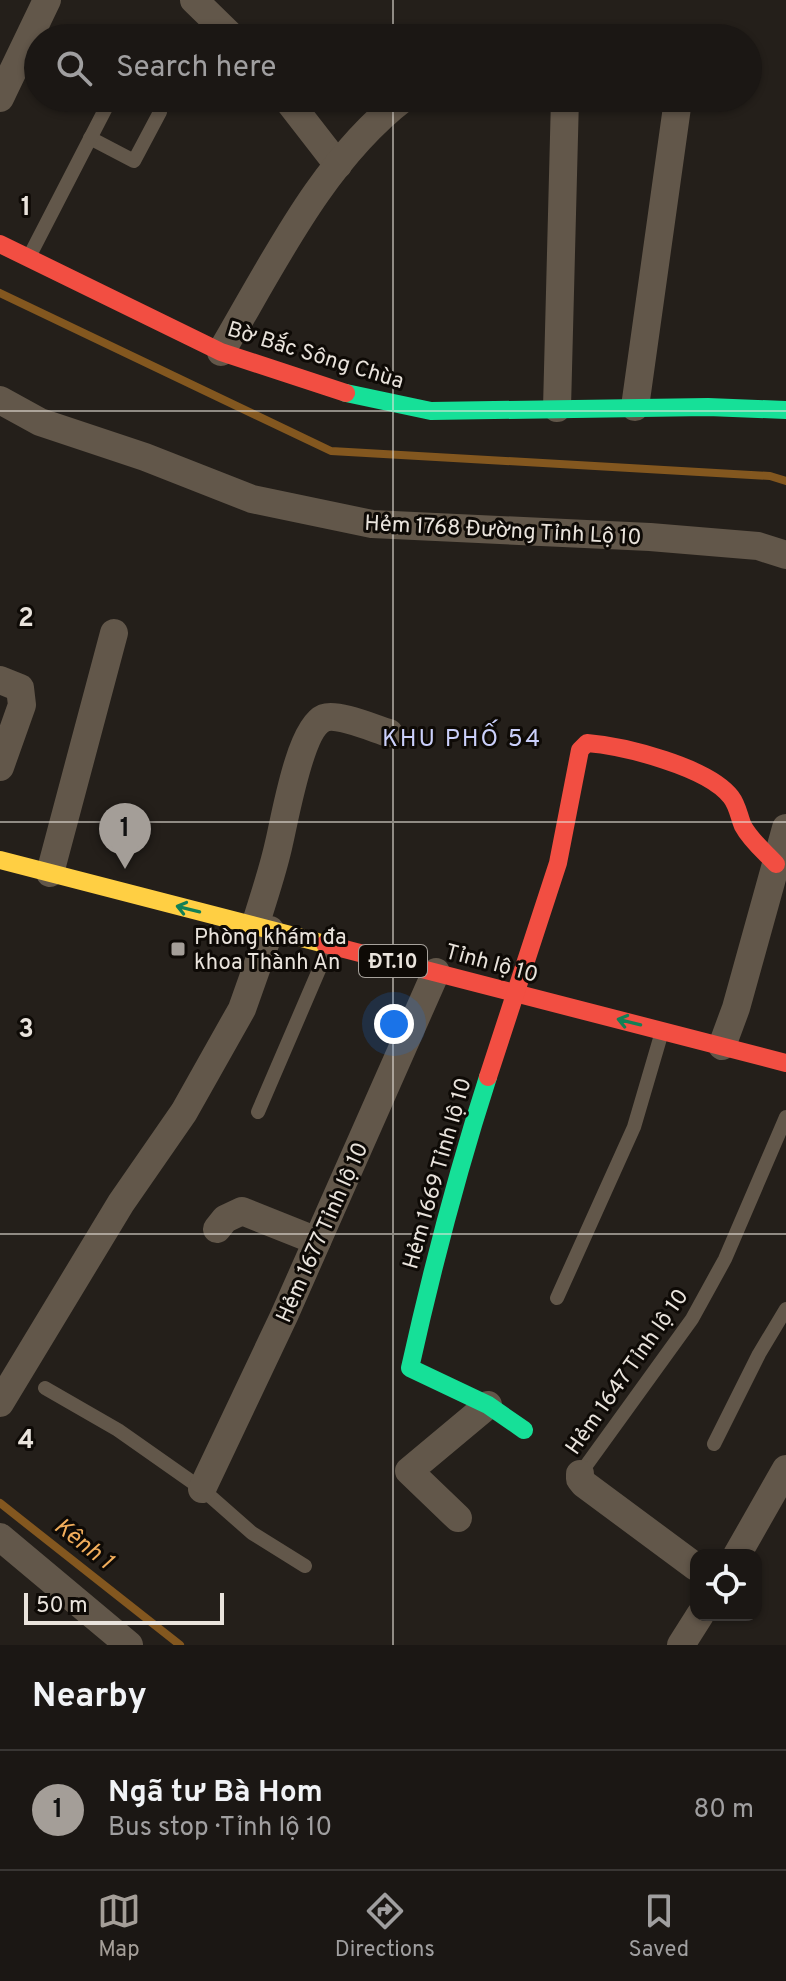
<!DOCTYPE html>
<meta charset="utf-8">
<style>
:root{--surface:#1b1714;--page:#24201d;--text:#f1f3f6;--muted:#a09fa0;--line:#393634;--accent:#a49e98}
body{margin:0;font-family:Overpass,sans-serif;background:var(--page);color:var(--text)}
.controls{position:absolute;right:24px;bottom:24px;display:grid;overflow:hidden;border-radius:16px;box-shadow:0 2px 6px #0004}
.controls button{width:72px;height:72px;display:grid;place-items:center;padding:0;border:0;border-bottom:2px solid var(--line);background:var(--surface);color:var(--text);font:40px sans-serif}
.scale{position:absolute;left:24px;bottom:20px;width:200px;box-sizing:border-box;padding-left:8px;border:4px solid #e9e3dc;border-top:0;font-size:22px;line-height:28px;white-space:nowrap;color:#e9e3dc;-webkit-text-stroke:6px #0e0a06;paint-order:stroke}
.you{position:absolute;left:394px;top:1024px;width:28px;height:28px;margin:-20px;border:6px solid #fff;border-radius:50%;background:#1a73e8;box-shadow:0 0 0 12px #1a73e833}
.badge{display:grid;place-items:center;width:52px;height:52px;border-radius:50%;background:var(--accent);color:#111;font-size:26px;font-weight:700}
.pin{position:absolute;translate:-50% -66px;filter:drop-shadow(0 2px 4px #0008)}
.pin::after{content:'';position:absolute;top:42px;width:28px;height:24px;background:inherit;clip-path:polygon(0 0,100% 0,50% 100%)}
.list{margin:0;padding:0;list-style:none}
h2{display:flex;justify-content:space-between;align-items:center;height:104px;margin:0;padding:0 32px;font-size:34px}
h2 small{font-size:26px;font-weight:400;color:var(--muted)}
.list li{display:grid;grid-template-columns:52px 1fr auto;gap:24px;align-items:center;box-sizing:border-box;height:120px;padding:0 32px;border-top:2px solid var(--line)}
.list b{display:block;font-size:30px;white-space:nowrap}
.list p{margin:0;font-size:26px;white-space:nowrap;color:var(--muted)}
.list em{font-size:26px;font-style:normal;color:var(--muted)}
.icon{flex:none;width:44px;height:44px;fill:none;stroke:currentColor;stroke-width:2;stroke-linecap:round;stroke-linejoin:round}
.map{position:relative;flex:none;width:786px;height:1645px;overflow:hidden}
.search{position:absolute;background:var(--surface);box-shadow:0 2px 6px #0004;left:24px;right:24px;top:24px;height:88px;display:flex;align-items:center;gap:20px;box-sizing:border-box;padding:0 28px;border-radius:44px;color:var(--muted);font-size:30px}
.sheet{height:224px;background:var(--surface)}
nav{display:flex;justify-content:space-around;align-items:center;box-sizing:border-box;height:112px;border-top:2px solid var(--line);background:var(--surface);font-size:22px;color:var(--muted)}
nav a{display:grid;justify-items:center;gap:4px}
nav .on{color:var(--accent)}
.map>svg:first-child{display:block}
</style>
<div class="map">
<svg width="786" height="1645" viewBox="0 0 786 1645">
<rect width="100%" height="100%" fill="#241f1a"/>
<g fill="none" stroke-linecap="round" stroke-linejoin="round">
<g stroke="#83571f" stroke-width="8">
<path d="M0,293L331,451L770,476L786,481"/>
<path d="M0,1503L180,1645"/>
</g>
<g stroke="#62574a" stroke-width="14">
<path d="M90,138L134,161L160,112"/>
<path d="M29,257L111,98"/>
<path d="M258,1112L328,949"/>
<path d="M557,1298L634,1127L661,1035"/>
<path d="M45,1388L118,1430L202,1489L252,1533L305,1566"/>
<path d="M714,1444L759,1354L786,1309"/>
<path d="M580,1474L692,1319L725,1259L786,1117"/>
</g>
<g stroke="#62574a" stroke-width="28">
<path d="M194,0L233,38"/>
<path d="M0,98L47,0"/>
<path d="M286,98L338,165"/>
<path d="M221,352C273,264 322,161 404,98"/>
<path d="M0,400L40,422L145,457L252,499L372,524L650,537L758,546L786,555"/>
<path d="M635,407L678,100"/>
<path d="M557,408L565,98"/>
<path d="M0,680L20,688L22,705L0,767"/>
<path d="M50,873L114,633"/>
<path d="M255,926C263,899 273,871 279,843C285,818 300,728 324,718C338,713 375,729 389,733"/>
<path d="M722,1046L736,1008L786,828"/>
<path d="M217,1229L225,1219L242,1211L317,1241"/>
<path d="M0,1403L121,1203L184,1112L242,1009L270,930"/>
<path d="M580,1474V1479L584,1484L696,1567"/>
<path d="M202,1489L284,1316L436,972"/>
<path d="M458,1518L409,1471L488,1405"/>
<path d="M0,1537L129,1645"/>
<path d="M737,1555L786,1469"/>
<path d="M681,1645L700,1615"/>
</g>
<g stroke="#16e098" stroke-width="18">
<path d="M346,393L431,411L708,407L786,410"/>
<path d="M488,1077C457,1173 432,1269 410,1368L488,1405L524,1430"/>
</g>
<path stroke="#ffcf43" stroke-width="18" d="M0,860L325,944"/>
<g stroke="#f24e42" stroke-width="18">
<path d="M0,244L221,352L346,393"/>
<path d="M325,944L786,1063"/>
<path d="M488,1077L558,863L580,750L587,743C624,746 708,767 731,797C738,806 739,817 743,826C751,841 765,852 776,864"/>
</g>
</g>
<defs><path id="oneway-shaft" d="M-6 0H5M1.5-3L5.5 0L1.5 3" fill="none" stroke-width="1.6" stroke-linecap="round" stroke-linejoin="round" transform="scale(2)"/></defs>
<g stroke="#128056">
<use href="#oneway-shaft" transform="translate(188 909) rotate(-166)"/>
<use href="#oneway-shaft" transform="translate(629 1022) rotate(-166)"/>
</g>
<path fill="none" stroke="#e9e3dc" stroke-width="2" stroke-opacity="0.55" d="M393,0V38M393,98V1645M0,411H786M0,822H786M0,1234H786"/>
<rect fill="#a49e98" stroke="#0e0a06" stroke-width="3" x="170" y="941" width="16" height="16" rx="4"/>
<g text-anchor="middle" stroke-width="6" stroke-linejoin="round" paint-order="stroke">
<rect fill="#0e0a06" stroke="#a7a29c" stroke-width="2" x="359" y="945" width="68" height="32" rx="6"/>
<g font-size="20" font-weight="bold" fill="#e9e3dc">
<text x="393" y="968">ĐT.10</text>
</g>
<g font-size="22" fill="#e9e3dc" stroke="#0e0a06">
<text transform="translate(316 354) rotate(17)" y="8">Bờ Bắc Sông Chùa</text>
<text transform="translate(503 529) rotate(3)" y="8">Hẻm 1768 Đường Tỉnh Lộ 10</text>
<text transform="translate(492 962) rotate(15)" y="8">Tỉnh lộ 10</text>
<text transform="translate(436 1173) rotate(-74)" y="8">Hẻm 1669 Tỉnh lộ 10</text>
<text transform="translate(321 1232) rotate(-66)" y="8">Hẻm 1677 Tỉnh lộ 10</text>
<text transform="translate(626 1371) rotate(-55)" y="8">Hẻm 1647 Tỉnh lộ 10</text>
</g>
<g font-size="22" fill="#e9e3dc" stroke="#0e0a06" text-anchor="start">
<text x="194" y="944">Phòng khám đa<tspan x="194" dy="25">khoa Thành An</tspan></text>
</g>
<g font-size="24" letter-spacing="2" fill="#cbd0fb" stroke="#0e0a06">
<text x="462" y="746">KHU PHỐ 54</text>
</g>
<g font-size="24" font-style="italic" fill="#f2ae5c" stroke="#0e0a06">
<text transform="translate(84 1543) rotate(38)" y="8">Kênh 1</text>
</g>
</g>
<g font-size="26" text-anchor="middle" font-weight="bold" fill="#e9e3dc" stroke="#0e0a06" stroke-width="6" stroke-linejoin="round" paint-order="stroke">
<text x="26" y="215">1</text>
<text x="26" y="626">2</text>
<text x="26" y="1037">3</text>
<text x="26" y="1448">4</text>
</g>
</svg>
<div class="controls">
<button><svg class="icon" aria-label="locate" viewBox="0 0 24 24"><circle cx="12" cy="12" r="6"/><path d="M12 2v4M12 18v4M2 12h4M18 12h4"/></svg></button>
</div>
<div class="scale">50 m</div>
<div class="you"></div>
<div class="pin badge" style="left:125px;top:869px">1</div>
<div class="search"><svg class="icon" aria-label="search" viewBox="0 0 24 24"><circle cx="10" cy="10" r="6"/><path d="M15 15l6 6"/></svg>Search here</div>
</div>
<section class="sheet">
<h2>Nearby<small></small></h2>
<ul class="list">
<li><span class="badge">1</span><div><b>Ngã tư Bà Hom</b><p>Bus stop · Tỉnh lộ 10</p></div><em>80 m</em></li>
</ul>
</section>
<nav>
<a class="on"><svg class="icon" aria-label="map" viewBox="0 0 24 24"><path d="M3 6l6-2 6 2 6-2v14l-6 2-6-2-6 2zM9 4v14M15 6v14"/></svg>Map</a>
<a><svg class="icon" aria-label="directions" viewBox="0 0 24 24"><path d="M12 3l9 9-9 9-9-9zM9 14v-3h6M13 9l2 2-2 2"/></svg>Directions</a>
<a><svg class="icon" aria-label="saved" viewBox="0 0 24 24"><path d="M7 4h10v16l-5-4-5 4z"/></svg>Saved</a>
</nav>
